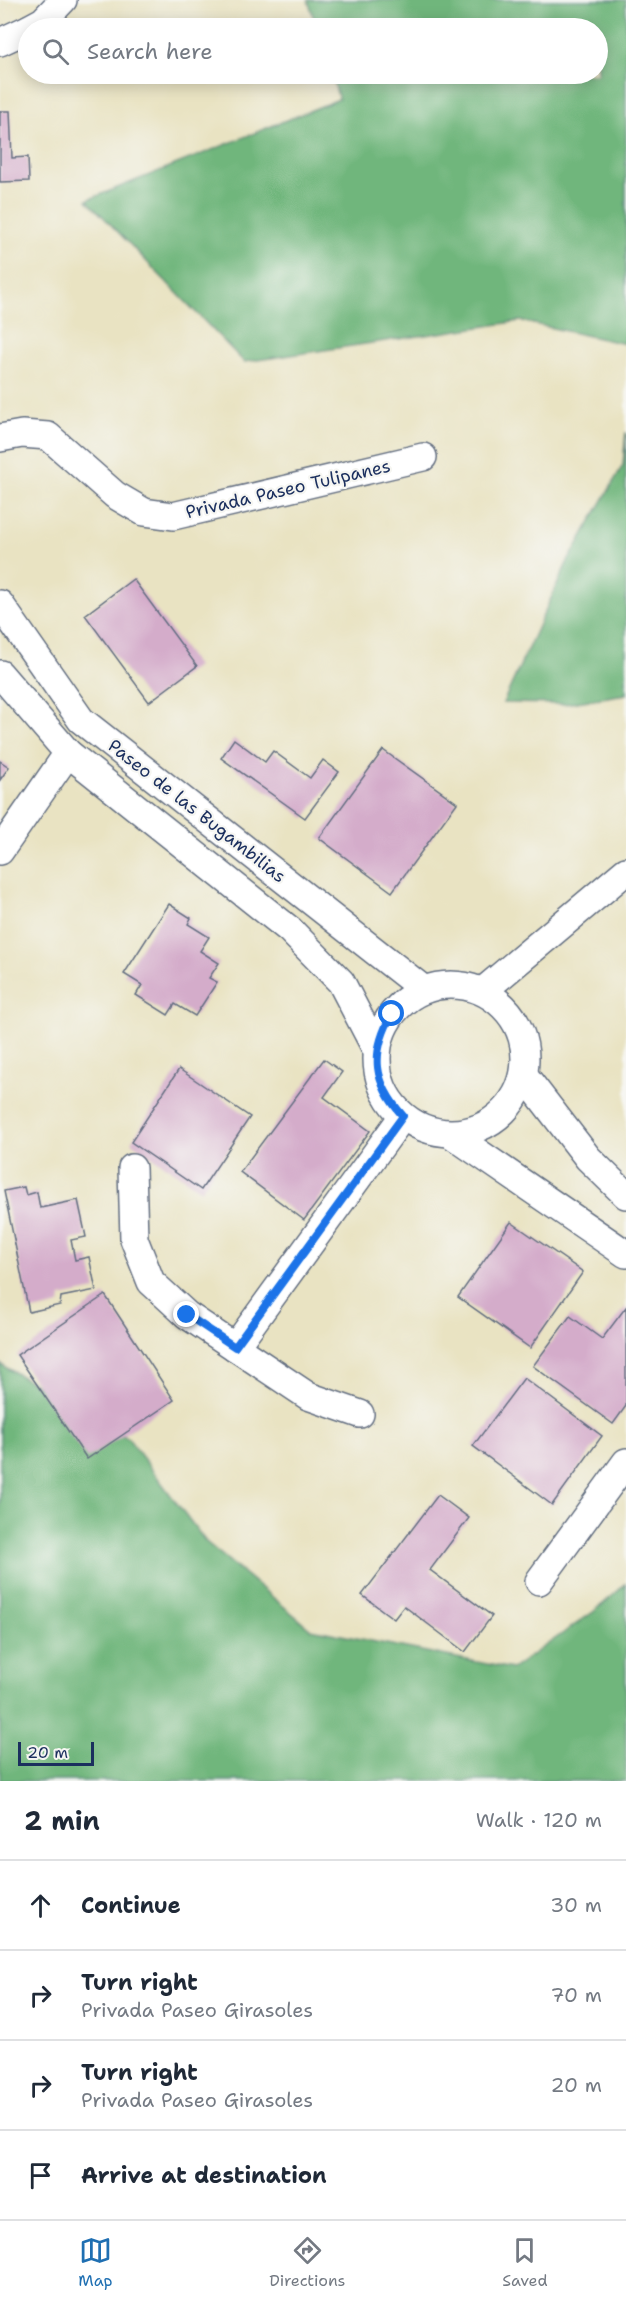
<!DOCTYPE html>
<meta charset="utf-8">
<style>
:root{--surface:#fff;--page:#f2f2f3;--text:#1f2937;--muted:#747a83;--line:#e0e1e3;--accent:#1f6fb2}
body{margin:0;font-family:"Shantell Sans",sans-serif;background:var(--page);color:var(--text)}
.scale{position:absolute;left:18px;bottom:15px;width:76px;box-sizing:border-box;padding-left:6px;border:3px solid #1b2f5e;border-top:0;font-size:16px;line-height:21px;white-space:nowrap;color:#1b2f5e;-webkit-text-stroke:4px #f6f6f2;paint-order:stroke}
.stop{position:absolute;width:18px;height:18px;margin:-14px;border:4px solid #1a73e8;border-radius:50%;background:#fff}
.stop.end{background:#1a73e8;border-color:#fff;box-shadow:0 2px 6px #0008}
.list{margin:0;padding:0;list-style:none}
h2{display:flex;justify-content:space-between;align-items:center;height:78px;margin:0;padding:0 24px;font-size:26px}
h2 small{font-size:20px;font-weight:400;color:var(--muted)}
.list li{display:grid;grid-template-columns:39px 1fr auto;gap:18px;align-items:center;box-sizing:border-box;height:90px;padding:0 24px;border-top:2px solid var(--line)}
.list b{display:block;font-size:22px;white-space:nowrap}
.list p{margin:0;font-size:20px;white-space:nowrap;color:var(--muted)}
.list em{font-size:20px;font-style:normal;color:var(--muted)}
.icon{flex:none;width:33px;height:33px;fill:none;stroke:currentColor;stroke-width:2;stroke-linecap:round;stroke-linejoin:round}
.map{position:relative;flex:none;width:626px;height:1781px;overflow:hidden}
.search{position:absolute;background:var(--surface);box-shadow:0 3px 15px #0003;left:18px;right:18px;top:18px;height:66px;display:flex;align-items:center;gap:15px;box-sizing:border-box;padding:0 21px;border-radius:33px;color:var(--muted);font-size:22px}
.sheet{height:438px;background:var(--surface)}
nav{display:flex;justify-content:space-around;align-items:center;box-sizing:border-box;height:84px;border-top:2px solid var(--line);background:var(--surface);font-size:16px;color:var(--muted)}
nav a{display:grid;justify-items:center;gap:3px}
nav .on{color:var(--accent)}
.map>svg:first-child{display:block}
</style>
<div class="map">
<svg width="626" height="1781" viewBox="0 0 626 1781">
<rect width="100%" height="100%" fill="#f6f6f2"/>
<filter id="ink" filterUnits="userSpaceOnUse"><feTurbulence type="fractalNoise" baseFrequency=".0167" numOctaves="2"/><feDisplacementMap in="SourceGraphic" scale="12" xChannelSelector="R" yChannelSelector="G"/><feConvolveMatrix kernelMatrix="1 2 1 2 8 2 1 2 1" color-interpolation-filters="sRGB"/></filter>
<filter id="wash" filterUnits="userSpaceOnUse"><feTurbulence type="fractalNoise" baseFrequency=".008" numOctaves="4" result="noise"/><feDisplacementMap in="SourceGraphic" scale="24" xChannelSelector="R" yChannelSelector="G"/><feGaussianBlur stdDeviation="1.35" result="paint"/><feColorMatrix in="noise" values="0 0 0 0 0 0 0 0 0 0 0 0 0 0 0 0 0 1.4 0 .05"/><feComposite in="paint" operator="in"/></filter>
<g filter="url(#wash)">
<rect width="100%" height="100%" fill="#e9e3c2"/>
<g fill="#6fb67b" stroke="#45726c" stroke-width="1.5">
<path d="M308,0H626V344L520,321L244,362L87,200L339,99L331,74H598V28H317Z"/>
<path d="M626,432V694L564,704L503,703L567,563L623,465Z"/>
<path d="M0,1364L128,1438L206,1542L311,1629L512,1669L596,1610L626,1584V1781H0Z"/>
</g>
<g id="blocks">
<g fill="#d4acca">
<path d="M0,111H10L12,158L28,157L29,181L0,182Z"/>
<path d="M133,579L197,666L149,702L85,615Z"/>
<path d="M234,739L265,762L273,751L310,778L323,760L339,772L305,818L221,758Z"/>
<path d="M383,750L457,803L392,892L319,838Z"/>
<path d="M0,761L9,767L0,780Z"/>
<path d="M169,904L191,918L188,924L209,937L200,951L219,963L209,978L217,982L195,1016L175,1004L168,1015L136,995L142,985L124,974Z"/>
<path d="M324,1059L342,1072L324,1097L370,1131L304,1220L240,1172Z"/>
<path d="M179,1069L250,1117L201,1190L131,1142Z"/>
<path d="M24,1187L26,1195L37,1192L40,1208L78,1200L86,1237L71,1240L75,1260L89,1257L96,1290L61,1297L60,1305L29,1312L4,1191Z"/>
<path d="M511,1222L583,1272L530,1348L458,1297Z"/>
<path d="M105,1295L174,1400L87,1459L17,1355Z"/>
<path d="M626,1307V1406L613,1424L533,1366L570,1316L602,1339Z"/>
<path d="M524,1378L602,1436L552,1505L473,1446Z"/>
<path d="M438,1495L469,1518L430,1570L492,1616L465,1652L404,1606L394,1619L362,1595Z"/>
</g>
</g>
</g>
<g filter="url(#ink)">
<use href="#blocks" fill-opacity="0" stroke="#636e81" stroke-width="1.5"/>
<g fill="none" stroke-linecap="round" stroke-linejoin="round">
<g stroke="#636e81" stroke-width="30">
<g id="minor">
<path d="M30,28L43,21L63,0"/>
<path d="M0,42L28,29"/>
<path d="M0,438L22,434L48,436L115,495L144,512L173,516L423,457"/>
<path d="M0,604L81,720L423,989"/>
<path d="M0,674L68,753L290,930L341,982L377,1051"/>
<path d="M0,851L68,753"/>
<circle cx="451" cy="1059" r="74"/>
<path d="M483,991L626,871"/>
<path d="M524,1075L588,1158L626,1195"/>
<path d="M451,1134L626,1254"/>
<path d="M132,1168L134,1239L151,1282L187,1315L308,1396L360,1414"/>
<path d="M235,1347L403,1116"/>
<path d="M539,1581L626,1462"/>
</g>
</g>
<use href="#minor" stroke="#fff" stroke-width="27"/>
</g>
</g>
<g fill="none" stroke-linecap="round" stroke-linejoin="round" filter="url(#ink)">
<path stroke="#1a73e8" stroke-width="8" d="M187,1315L235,1347L403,1116C373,1082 370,1054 392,1014"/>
</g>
<g text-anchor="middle" stroke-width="4.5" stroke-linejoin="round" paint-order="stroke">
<g font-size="18" fill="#1b2f5e" stroke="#f6f6f2">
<text transform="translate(288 489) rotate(-13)" y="6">Privada Paseo Tulipanes</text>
<text transform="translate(197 811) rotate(38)" y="6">Paseo de las Bugambilias</text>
</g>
</g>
</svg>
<div class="scale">20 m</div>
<div class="stop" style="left:392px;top:1014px"></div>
<div class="stop end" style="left:187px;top:1315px"></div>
<div class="search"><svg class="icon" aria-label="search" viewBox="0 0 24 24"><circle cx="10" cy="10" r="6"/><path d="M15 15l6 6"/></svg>Search here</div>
</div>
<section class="sheet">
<h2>2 min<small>Walk · 120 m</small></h2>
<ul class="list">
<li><svg class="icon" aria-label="ahead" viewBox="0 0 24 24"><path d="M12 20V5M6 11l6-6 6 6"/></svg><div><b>Continue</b></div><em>30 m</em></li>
<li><svg class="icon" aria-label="right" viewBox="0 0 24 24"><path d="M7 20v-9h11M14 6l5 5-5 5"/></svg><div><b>Turn right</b><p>Privada Paseo Girasoles</p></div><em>70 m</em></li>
<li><svg class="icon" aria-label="right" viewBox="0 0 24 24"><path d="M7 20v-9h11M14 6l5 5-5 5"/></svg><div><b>Turn right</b><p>Privada Paseo Girasoles</p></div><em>20 m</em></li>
<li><svg class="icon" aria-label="arrive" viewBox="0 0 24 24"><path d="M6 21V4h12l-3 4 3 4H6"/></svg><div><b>Arrive at destination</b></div></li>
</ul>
</section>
<nav>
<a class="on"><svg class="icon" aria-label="map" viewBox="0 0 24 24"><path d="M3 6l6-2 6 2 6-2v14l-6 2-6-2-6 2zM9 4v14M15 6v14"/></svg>Map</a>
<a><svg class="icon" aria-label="directions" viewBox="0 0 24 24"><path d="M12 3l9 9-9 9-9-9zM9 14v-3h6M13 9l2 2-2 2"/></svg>Directions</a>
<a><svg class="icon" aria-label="saved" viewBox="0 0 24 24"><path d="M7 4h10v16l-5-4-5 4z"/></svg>Saved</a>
</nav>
